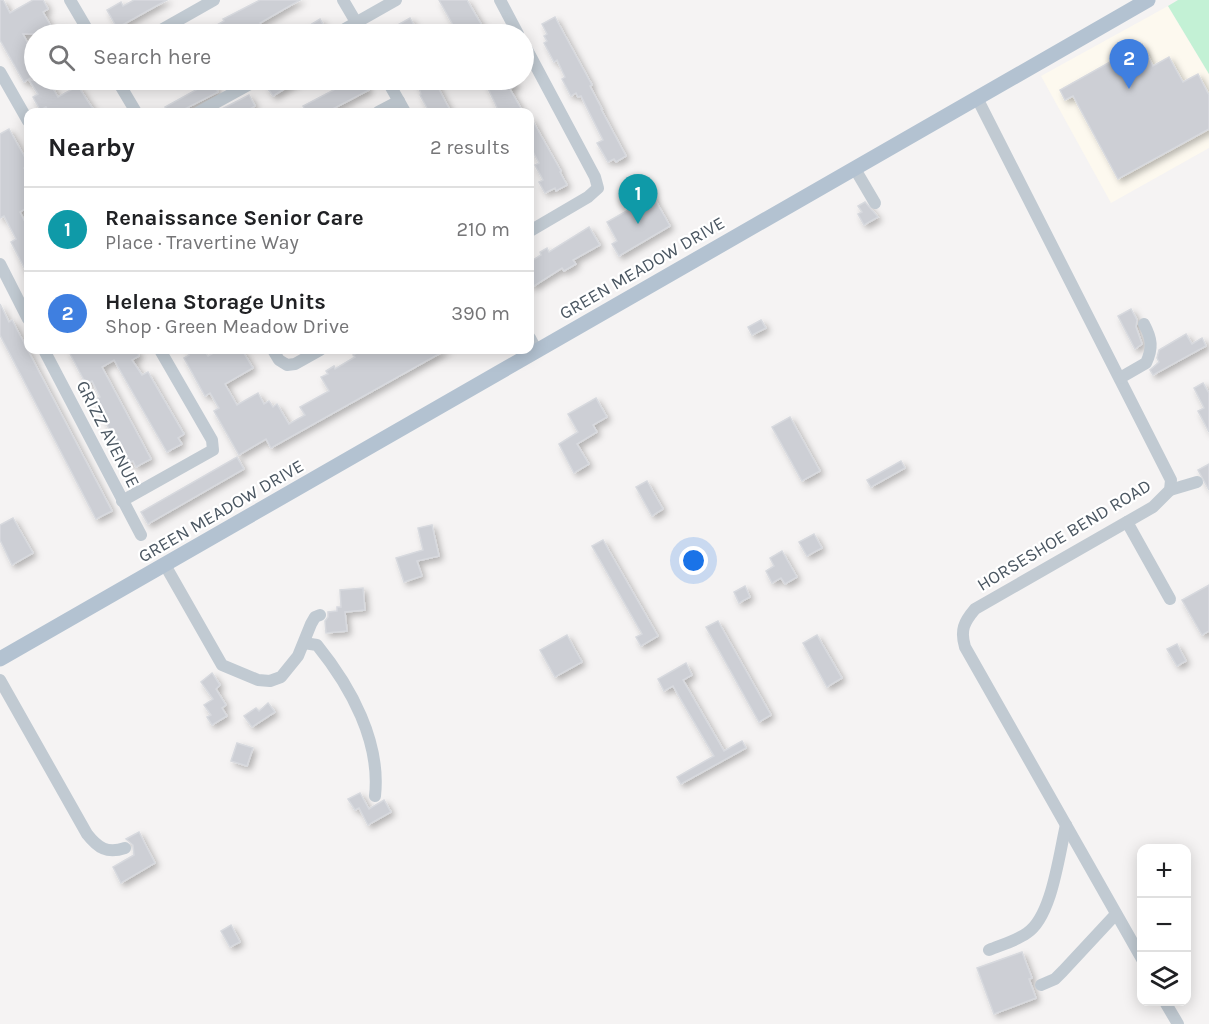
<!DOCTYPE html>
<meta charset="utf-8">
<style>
:root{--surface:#fff;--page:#f2f2f2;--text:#202124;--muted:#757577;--line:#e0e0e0;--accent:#0b8043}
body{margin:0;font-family:Karla,sans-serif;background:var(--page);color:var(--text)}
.controls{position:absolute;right:18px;bottom:18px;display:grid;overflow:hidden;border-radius:12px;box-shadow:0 3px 15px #0003}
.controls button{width:54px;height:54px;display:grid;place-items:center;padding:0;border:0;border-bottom:2px solid var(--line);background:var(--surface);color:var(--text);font:30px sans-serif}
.you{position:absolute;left:694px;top:561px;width:21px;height:21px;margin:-15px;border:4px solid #fff;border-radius:50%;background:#1a73e8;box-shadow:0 0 0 9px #1a73e833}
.badge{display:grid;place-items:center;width:39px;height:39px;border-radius:50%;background:var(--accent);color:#fff;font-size:20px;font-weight:700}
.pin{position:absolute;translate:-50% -50px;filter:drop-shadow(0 2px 3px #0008)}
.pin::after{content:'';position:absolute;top:32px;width:21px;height:18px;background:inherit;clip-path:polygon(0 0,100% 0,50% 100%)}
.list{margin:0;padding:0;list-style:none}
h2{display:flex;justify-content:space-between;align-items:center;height:78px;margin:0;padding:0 24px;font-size:26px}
h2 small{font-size:20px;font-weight:400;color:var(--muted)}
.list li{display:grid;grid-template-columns:39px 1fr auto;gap:18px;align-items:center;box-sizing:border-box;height:84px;padding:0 24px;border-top:2px solid var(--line)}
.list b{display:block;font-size:22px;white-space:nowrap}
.list p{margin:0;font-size:20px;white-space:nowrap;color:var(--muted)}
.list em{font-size:20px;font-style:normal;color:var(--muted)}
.icon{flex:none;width:33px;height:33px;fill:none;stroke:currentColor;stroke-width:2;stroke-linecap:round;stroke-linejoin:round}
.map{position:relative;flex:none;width:1209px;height:1024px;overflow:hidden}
.search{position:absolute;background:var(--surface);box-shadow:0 3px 15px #0003;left:24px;top:24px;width:510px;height:66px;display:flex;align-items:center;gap:15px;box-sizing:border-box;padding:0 21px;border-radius:33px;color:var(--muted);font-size:22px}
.panel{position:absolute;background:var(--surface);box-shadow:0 3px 15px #0003;left:24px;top:108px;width:510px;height:246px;border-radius:12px}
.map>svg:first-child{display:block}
</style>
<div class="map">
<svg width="1209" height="1024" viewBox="0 0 1209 1024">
<defs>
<filter id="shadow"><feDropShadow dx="3.5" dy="3.5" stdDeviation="3" flood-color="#0004"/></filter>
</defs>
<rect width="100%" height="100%" fill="#f5f3f3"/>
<path fill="#fdf9ef" d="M1168,6L1209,74V148L1111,203L1041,76Z"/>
<path fill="#c3f1d5" d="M1178,0H1209V74L1168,6Z"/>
<g fill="#cdcfd5" stroke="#d7d9de" stroke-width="1.5" filter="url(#shadow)">
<path d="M0,0H3L10,13L33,0H43L48,9L43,12L52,28L58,25L64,34H23L34,55V76L24,82L0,40Z"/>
<path d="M134,0H167L117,28L107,10L121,2L123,6Z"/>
<path d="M260,0H300L260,23L261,25L245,34H201L224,21L223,19Z"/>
<path d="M439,0H467L487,34H458Z"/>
<path d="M555,17L592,85L590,86L602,109H601L626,156L616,162L614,159L608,162L597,143L603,140L581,96L578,97L576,93L571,96L562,79L565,77L557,60L554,62L544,43L547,41L544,36L547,34L542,24Z"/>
<path d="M410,18L419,34H398L394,27Z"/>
<path d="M320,19L326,29L317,34H295Z"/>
<path d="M1142,44L1153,66L1169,57L1183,82L1198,74L1209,95V129L1118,179L1073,96L1065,100L1060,90Z"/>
<path d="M29,80H48L58,97L78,86L95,112H49L46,107L40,110L33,97L38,94Z"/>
<path d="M278,80H299L273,96L266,86Z"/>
<path d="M345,80H363L369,90L327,112H306L303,106L347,83Z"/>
<path d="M416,80H434L451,112H429L420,95L421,94Z"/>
<path d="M493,80H513L516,85L510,89L523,112H499L486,84Z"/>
<path d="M212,81L218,92L179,112H168L165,107Z"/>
<path d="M249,95L255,106L245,112H216Z"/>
<path d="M530,116L561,171L560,172L567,185L556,191L555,188L545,193L539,182L543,180L535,165L539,163L530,146Z"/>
<path d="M9,129L28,163L24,168L28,175V207L20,212L28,228V275L11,242L16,239L4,216L0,218V134Z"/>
<path d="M653,196L670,226L619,256L612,244L617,241L607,222Z"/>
<path d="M865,202L878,217L864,225L858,214L862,212L858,206Z"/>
<path d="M589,227L600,245L573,260L576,264L564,271L562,268L534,286L533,284L530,286V262L541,255L540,252L547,248L549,252Z"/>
<path d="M0,304L9,322L12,320L112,511L96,519L0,335Z"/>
<path d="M1131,309L1137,320L1136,327L1142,344L1135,349L1118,316Z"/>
<path d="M761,320L766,328L752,335L748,327Z"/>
<path d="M1186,334L1192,344L1202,338L1206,346L1153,375L1150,370L1159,362L1157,358L1159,350Z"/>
<path d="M68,350H136L139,356L132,360L142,375L148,372L184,434L178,438L182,444L167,452L114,360L102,367L151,459L136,467L133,461L127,463L94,400L100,397L92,381L86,384Z"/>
<path d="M185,350H204L208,356L219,350H242L253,368L225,384L237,405L258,393L264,404L269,401L273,407L277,404L289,424L305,415L300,407L329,391L321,377L328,374L326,371L334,366L335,369L355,357L353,355L363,350H446L271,448L266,439L239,455L214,411L219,408L210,393L205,396L184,358L189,355Z"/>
<path d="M1203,383L1209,393V432L1198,411L1204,408L1194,388Z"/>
<path d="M596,398L607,417L593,425L597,432L577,444L589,464L574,473L559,444L578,432L568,414Z"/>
<path d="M790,417L820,471L802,481L772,427Z"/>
<path d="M237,457L244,469L148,524L141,512Z"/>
<path d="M901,461L905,468L871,487L867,480Z"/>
<path d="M1209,464V490L1198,470Z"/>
<path d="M647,481L663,509L652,516L636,487Z"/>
<path d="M13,518L33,553L12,565L0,540V525Z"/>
<path d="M432,525L439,556L417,561L422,576L404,582L396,558L423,550L418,528Z"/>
<path d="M814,534L822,548L807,556L799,542Z"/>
<path d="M603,540L658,636L641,646L636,637L642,634L592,546Z"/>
<path d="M782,551L797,577L785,584L781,578L772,583L766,571L774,566L770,558Z"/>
<path d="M1209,585V631L1202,635L1182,600Z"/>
<path d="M745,586L750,597L739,603L734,592Z"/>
<path d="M363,588L365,610L345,612L347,631L326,633L325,621L328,617V612L337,611V607H341L340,590Z"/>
<path d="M718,621L771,715L759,722L706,627Z"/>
<path d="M567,635L582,662L555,677L540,650Z"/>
<path d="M817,635L842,678L827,687L803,643Z"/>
<path d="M1177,644L1186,661L1177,666L1167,649Z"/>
<path d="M686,663L692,675L683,680L724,751L742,741L746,748L681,784L677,777L714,756L673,686L664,691L658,679Z"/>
<path d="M212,673L220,685L216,689L226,705L222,708L227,716L212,725L207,717L211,715L204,705L213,699L201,682Z"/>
<path d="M268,703L275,712L252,727L244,716L256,708L259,711Z"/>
<path d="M237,743L253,748L247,766L231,761Z"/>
<path d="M360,793L369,809L384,800L391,812L368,825L359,808L355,810L348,799Z"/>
<path d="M139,832L155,863L121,883L113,867L134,855L133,845L126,839Z"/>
<path d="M231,925L240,942L230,947L221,931Z"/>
<path d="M1022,952L1032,978L1029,979L1036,998L994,1014L977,968Z"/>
</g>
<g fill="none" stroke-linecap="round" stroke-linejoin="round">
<g stroke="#c1cad2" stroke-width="12">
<path d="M70,0L90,34"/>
<path d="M343,0L363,34"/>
<path d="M500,0L518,34"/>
<path d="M154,34L214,0"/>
<path d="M336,34L396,0"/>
<path d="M524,44L595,177L598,188L588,197L530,231"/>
<path d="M0,72L28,121"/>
<path d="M117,80L136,112"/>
<path d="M387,80L405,112"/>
<path d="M977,98L1171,480L1170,490L1153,507L975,609C964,622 960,630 965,647L1142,959"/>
<path d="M199,112L257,80"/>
<path d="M378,112L399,101"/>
<path d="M855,169L875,203"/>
<path d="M0,264L28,319"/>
<path d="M530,338L537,351"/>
<path d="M44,350L141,535"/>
<path d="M273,350L279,360L287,365L295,364L320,350"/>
<path d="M1120,378L1146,363C1153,348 1152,339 1144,324"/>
<path d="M1170,490L1197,482"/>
<path d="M122,501L213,450L212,440L160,350"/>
<path d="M1127,522L1170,599"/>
<path d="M165,565L222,665L258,680L270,681L281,677L298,656L311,624L315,617L320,615"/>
<path d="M304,643L317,645C351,687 381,742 375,796"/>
<path d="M0,680L87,834C98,848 107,854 125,848"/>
<path d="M989,950C1001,945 1016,941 1027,933C1052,917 1059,854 1066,825"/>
<path d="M1041,985L1055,979L1063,971L1116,914"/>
<path d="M1165,1002L1178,1024"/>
</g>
<path stroke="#b3c2d1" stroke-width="15" d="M0,659L1148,0"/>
</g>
<g text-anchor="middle" stroke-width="4.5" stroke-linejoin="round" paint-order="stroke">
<g font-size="18" fill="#4a5661" stroke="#fff">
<text transform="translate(642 268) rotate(-30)" y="6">GREEN MEADOW DRIVE</text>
<text transform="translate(108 434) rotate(63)" y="6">GRIZZ AVENUE</text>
<text transform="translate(221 511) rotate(-30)" y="6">GREEN MEADOW DRIVE</text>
<text transform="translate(1064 535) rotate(-31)" y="6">HORSESHOE BEND ROAD</text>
</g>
</g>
</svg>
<div class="controls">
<button>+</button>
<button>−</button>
<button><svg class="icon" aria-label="layers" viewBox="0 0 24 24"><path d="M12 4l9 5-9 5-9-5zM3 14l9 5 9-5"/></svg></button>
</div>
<div class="you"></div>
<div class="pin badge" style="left:638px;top:224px;background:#0f9aa8">1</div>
<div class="pin badge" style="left:1129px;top:89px;background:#3f7fe0">2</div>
<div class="search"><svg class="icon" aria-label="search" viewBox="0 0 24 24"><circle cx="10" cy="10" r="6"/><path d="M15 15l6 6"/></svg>Search here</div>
<section class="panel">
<h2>Nearby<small>2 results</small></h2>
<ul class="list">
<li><span class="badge" style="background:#0f9aa8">1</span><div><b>Renaissance Senior Care</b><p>Place · Travertine Way</p></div><em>210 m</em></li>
<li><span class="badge" style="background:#3f7fe0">2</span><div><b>Helena Storage Units</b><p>Shop · Green Meadow Drive</p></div><em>390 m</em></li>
</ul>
</section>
</div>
